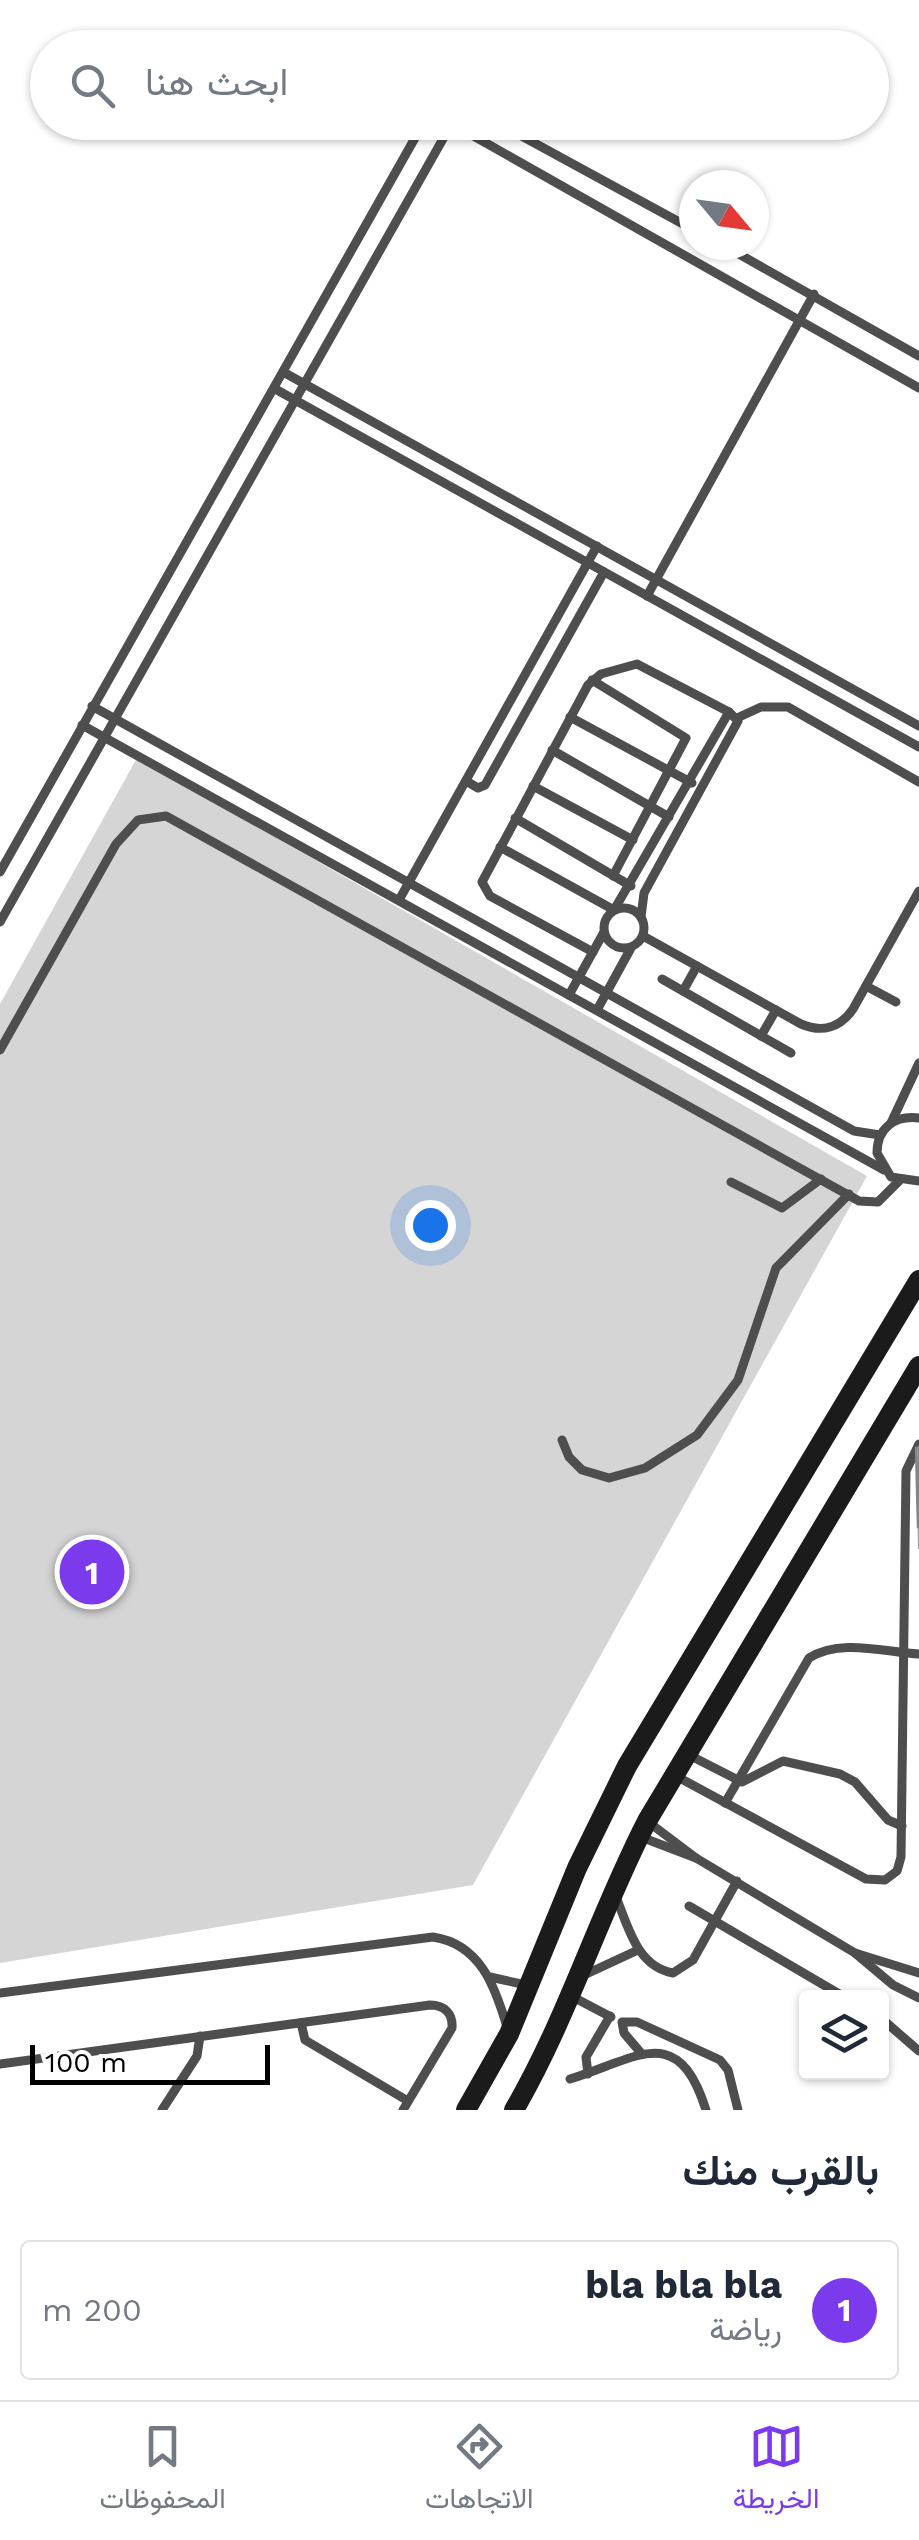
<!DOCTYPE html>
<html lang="ar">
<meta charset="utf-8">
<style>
:root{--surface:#fff;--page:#f6f6f7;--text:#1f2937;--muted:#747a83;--line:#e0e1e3;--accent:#7c3aed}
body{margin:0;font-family:"Work Sans",Vazirmatn,sans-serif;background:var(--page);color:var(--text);direction:rtl}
.controls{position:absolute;right:30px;bottom:30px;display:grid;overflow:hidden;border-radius:10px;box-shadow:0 2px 8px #0004}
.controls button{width:90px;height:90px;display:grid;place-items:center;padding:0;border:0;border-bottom:2px solid var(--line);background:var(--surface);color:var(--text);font:50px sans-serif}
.compass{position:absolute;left:679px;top:170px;width:90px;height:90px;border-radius:50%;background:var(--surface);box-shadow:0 2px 8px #0004;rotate:119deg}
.scale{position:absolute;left:30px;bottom:25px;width:240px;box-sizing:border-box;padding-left:10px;border:5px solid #000;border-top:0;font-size:28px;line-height:35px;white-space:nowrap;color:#000;-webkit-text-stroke:8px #fff;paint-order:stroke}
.you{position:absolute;left:430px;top:1225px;width:35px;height:35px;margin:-25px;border:8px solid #fff;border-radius:50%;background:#1a73e8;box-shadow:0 0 0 15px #1a73e833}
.badge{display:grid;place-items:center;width:65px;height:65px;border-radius:50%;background:var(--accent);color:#fff;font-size:32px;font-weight:700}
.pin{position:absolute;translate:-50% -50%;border:5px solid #fff;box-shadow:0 2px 10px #0006}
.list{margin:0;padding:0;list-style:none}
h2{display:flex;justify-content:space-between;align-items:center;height:130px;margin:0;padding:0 40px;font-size:42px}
h2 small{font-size:32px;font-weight:400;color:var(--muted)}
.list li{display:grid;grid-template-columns:65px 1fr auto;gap:30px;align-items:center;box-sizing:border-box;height:140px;margin:0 20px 20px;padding:0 20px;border:2px solid var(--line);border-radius:10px}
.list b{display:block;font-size:38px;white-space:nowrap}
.list p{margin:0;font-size:32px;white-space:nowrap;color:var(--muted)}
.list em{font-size:32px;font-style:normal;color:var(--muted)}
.icon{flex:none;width:55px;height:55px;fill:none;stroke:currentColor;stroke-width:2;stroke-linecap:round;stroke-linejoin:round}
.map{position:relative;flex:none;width:919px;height:2110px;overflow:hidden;direction:ltr}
.search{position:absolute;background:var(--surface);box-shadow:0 2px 8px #0004;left:30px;right:30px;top:30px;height:110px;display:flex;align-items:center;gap:25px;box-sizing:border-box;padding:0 35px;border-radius:55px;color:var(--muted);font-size:38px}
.sheet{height:290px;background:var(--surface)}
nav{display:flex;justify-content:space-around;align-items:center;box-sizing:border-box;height:140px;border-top:2px solid var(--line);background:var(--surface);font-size:28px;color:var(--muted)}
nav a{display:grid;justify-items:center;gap:5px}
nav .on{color:var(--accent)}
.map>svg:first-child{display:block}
</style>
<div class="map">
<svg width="919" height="2110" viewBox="0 0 919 2110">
<rect width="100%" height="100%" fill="#fff"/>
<path fill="#d5d5d5" d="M137,758L867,1176L473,1885L0,1963V1004Z"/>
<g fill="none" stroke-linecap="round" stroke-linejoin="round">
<g stroke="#4e4e4e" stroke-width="9">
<path d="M496,122L694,230"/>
<path d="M723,245L919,356"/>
<path d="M285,373L919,726"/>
<path d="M277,390L919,747"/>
<path d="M647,596L814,294"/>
<path d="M592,680L686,738L613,876"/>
<path d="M92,706L854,1131L880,1135"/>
<path d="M570,717L692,783"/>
<path d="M737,718L761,707H788L919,782"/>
<path d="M82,725L884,1170"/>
<path d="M552,750L669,817"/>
<path d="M466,781L478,788L485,785L604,572"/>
<path d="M533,786L633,840"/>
<path d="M515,818L631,886"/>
<path d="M500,847L614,910L729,712"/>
<path d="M0,872L424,122"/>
<path d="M399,900L597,546"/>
<circle cx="624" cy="928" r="20"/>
<path d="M0,922L448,130H463L919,388"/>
<path d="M643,936L801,1024C822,1033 840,1028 853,1009L919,891"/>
<path d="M593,952L490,896L482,882L588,685L601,674L637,664L729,712L738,721L644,893L641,917"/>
<path d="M662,979L791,1053"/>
<path d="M866,986L896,1002"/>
<path d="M683,991L697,966"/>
<path d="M569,995L604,932"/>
<path d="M597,1010L631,948"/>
<path d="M761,1036L776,1010"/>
<path d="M0,1050L116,844L138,820L166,816L859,1201L878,1202L899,1181"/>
<path d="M919,1118C895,1115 877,1128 877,1153L891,1177L919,1181"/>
<path d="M891,1123L919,1063"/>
<path d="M731,1182L782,1208L821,1179"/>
<path d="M562,1440L569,1457L582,1470L609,1478L645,1468L697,1435L738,1380L776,1268L849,1194"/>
<path d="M689,1755L742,1782L783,1761L840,1774L855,1782L888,1820L902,1826"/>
<path d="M676,1776L866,1879L885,1880L897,1871L901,1857L906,1471L919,1444"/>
<path d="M725,1803L809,1658C840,1638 884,1652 919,1654"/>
<path d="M647,1821L696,1858"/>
<path d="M641,1837L696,1858L855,1953L919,1973"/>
<path d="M616,1897C628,1926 637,1967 673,1973L693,1960L737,1881"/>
<path d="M689,1906L846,1998"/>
<path d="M855,1953L893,1985L919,1998"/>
<path d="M582,1976L638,1950"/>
<path d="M490,1977L526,1985"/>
<path d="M0,1993L433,1937C480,1944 495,1986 507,2027"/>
<path d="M573,1997L611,2017"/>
<path d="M882,2019L919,2051"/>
<path d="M301,2023L305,2040L408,2101"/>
<path d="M641,2053L624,2033L622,2022H637L720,2060L728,2070L738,2110"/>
<path d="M0,2064L430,2005C445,2005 453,2014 452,2028L403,2110"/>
<path d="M588,2074L586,2057L610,2016"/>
<path d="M570,2079C638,2058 678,2021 706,2110"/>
<path d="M162,2110L197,2056L200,2036"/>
</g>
<g stroke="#1b1b1b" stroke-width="20">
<path d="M466,2110L509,2034L577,1868L627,1766L919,1280"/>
<path d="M514,2110C568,2017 598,1916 647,1821L919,1366"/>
</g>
</g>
<path fill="#a3a3a3" d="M919,1447V1549H918L916,1448Z"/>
<path fill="#bebebe" stroke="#858585" stroke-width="2.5" d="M919,1447V1527H918L916,1448Z"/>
</svg>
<div class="controls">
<button><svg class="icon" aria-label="layers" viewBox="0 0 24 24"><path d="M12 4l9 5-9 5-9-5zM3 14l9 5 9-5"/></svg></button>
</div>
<svg class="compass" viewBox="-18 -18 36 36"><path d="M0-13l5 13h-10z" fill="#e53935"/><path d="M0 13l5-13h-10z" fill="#747a83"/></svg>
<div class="scale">100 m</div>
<div class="you"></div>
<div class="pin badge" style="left:92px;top:1572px">1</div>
<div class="search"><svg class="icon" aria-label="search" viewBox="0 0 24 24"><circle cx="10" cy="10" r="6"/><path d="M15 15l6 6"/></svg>ابحث هنا</div>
</div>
<section class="sheet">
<h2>بالقرب منك<small></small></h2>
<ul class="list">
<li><span class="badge">1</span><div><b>bla bla bla</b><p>رياضة</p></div><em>200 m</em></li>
</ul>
</section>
<nav>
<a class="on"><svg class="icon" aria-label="map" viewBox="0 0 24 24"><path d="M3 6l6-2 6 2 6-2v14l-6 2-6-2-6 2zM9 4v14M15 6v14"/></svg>الخريطة</a>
<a><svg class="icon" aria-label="directions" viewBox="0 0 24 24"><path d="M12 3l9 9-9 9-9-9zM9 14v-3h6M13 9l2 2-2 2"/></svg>الاتجاهات</a>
<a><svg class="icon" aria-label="saved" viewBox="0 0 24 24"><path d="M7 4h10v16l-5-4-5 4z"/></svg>المحفوظات</a>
</nav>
